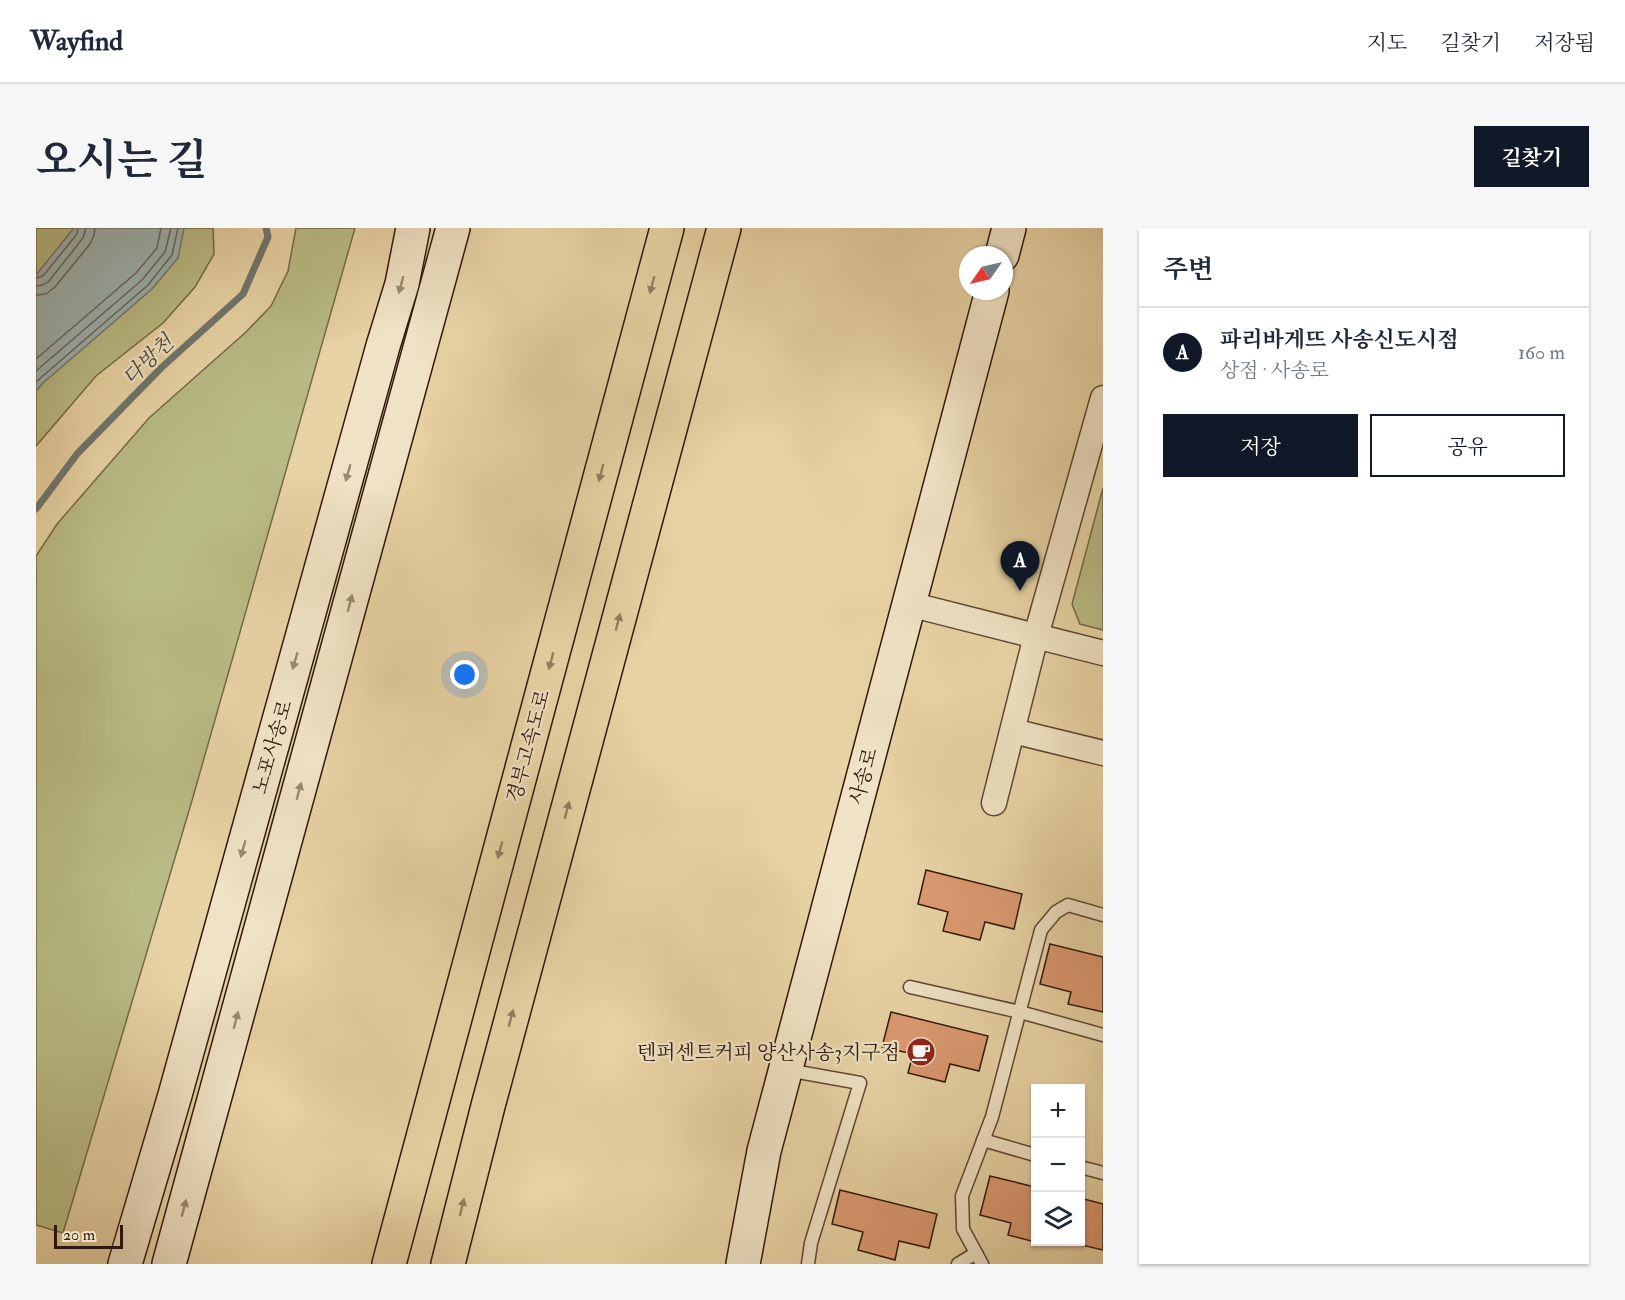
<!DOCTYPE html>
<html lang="ko">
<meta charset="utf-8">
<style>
:root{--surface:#fff;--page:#f6f6f7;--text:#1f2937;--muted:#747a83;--line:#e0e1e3;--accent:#111827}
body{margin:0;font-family:"IM FELL Double Pica","Noto Serif KR",serif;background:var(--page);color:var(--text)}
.controls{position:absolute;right:18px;bottom:18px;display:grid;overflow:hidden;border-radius:0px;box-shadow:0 2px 4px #0004}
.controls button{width:54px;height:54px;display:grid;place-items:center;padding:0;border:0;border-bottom:2px solid var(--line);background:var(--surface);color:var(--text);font:30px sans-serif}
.compass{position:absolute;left:923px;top:18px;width:54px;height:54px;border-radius:50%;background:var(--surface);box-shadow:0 2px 4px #0004;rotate:236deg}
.scale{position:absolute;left:18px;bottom:15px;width:69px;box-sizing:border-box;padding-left:6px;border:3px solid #2f190c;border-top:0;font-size:16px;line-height:21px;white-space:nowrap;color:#2f190c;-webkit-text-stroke:4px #f0e2c4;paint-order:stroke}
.you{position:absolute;left:429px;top:447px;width:21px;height:21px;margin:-15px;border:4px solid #fff;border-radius:50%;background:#1a73e8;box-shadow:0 0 0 9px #1a73e833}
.badge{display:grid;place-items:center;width:39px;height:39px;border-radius:50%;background:var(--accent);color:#fff;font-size:20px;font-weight:700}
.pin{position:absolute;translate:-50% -50px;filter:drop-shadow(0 2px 3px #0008)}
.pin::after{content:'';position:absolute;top:32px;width:21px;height:18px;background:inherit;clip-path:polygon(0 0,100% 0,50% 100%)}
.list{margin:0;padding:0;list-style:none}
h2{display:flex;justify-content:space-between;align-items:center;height:78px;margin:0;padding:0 24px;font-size:26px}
h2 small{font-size:20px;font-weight:400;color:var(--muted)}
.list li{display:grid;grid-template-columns:39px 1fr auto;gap:18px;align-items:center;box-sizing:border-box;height:90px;padding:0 24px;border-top:2px solid var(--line)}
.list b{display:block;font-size:22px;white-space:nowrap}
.list p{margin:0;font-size:20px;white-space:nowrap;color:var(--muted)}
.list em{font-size:20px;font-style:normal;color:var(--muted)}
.actions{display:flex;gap:12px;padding:18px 24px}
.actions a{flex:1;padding:14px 0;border:2px solid var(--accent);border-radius:0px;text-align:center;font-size:21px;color:var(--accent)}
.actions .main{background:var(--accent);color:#fff}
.icon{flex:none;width:33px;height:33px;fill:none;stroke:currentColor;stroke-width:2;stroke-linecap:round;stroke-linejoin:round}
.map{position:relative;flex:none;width:1067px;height:1036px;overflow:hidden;border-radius:0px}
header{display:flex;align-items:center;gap:36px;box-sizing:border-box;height:84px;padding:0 30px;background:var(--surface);border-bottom:2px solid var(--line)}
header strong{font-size:28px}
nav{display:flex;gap:33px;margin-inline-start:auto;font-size:21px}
.intro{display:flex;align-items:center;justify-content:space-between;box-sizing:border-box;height:144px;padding:0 36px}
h1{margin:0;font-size:42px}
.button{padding:15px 27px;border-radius:0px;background:var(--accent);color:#fff;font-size:21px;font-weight:700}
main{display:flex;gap:36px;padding:0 36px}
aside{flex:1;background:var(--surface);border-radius:0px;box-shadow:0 2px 4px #0004}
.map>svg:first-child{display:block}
</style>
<header>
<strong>Wayfind</strong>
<nav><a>지도</a><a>길찾기</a><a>저장됨</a></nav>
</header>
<div class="intro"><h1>오시는 길</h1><a class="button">길찾기</a></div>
<main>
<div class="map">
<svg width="1067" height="1036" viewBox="0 0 1067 1036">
<rect width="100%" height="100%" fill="#e8d3a4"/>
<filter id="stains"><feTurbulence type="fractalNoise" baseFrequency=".00333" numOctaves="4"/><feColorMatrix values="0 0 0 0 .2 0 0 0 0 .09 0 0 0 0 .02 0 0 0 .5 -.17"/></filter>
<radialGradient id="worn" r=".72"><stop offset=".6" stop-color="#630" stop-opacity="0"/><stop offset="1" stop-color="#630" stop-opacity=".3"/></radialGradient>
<g fill="#b9bb84" stroke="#746a48" stroke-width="1.5">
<path d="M0,0H177L178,26L159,59L127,95L60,148L0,218Z"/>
<path d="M260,0H319L155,576L27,1005L0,997V328L21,296L113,190L210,104L235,78L252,43Z"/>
<path d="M1067,260V402L1044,396L1036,376Z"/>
</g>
<path fill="#9db4b2" stroke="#717670" stroke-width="1.5" d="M38,0H148L142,30L116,61L7,155L0,163V47Z"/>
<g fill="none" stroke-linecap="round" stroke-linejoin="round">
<g stroke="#66665f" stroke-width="1.5">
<path d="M0,50L7,48L41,6L42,0"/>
<path d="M0,58L7,57L13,53L47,10L50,0"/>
<path d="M0,67L10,66L19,59L54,16L58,7L59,0"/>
<path d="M0,131L100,45L121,20L125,0"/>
<path d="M0,143L106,52L129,24L135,0"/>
<path d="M0,154L112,57L136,27L142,0"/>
</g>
<path stroke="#717670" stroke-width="7" d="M0,281L41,226L125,140L207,66L232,9L230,0"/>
</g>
<g fill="#db9970" stroke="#2f190c" stroke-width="1.5">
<path d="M890,642L986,666L978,701L949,694L944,712L907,703L912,684L882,676Z"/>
<path d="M1014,716L1067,729V784L1032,776L1035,764L1004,756Z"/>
<path d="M855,784L952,808L943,843L914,836L909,854L872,845L877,826L846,819Z"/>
<path d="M954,948L999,959V1014H1007V1016L972,1007L975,995L944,987Z"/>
<path d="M804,962L901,986L893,1020L863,1013L859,1032L822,1022L827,1004L796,996Z"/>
<path d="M1044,970L1067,976V1022L1033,1014H1044Z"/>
</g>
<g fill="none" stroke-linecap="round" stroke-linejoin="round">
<g stroke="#5d4832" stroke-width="15">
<g id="lane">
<path d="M874,759L984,784L1067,807"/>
<path d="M751,842L824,855L775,1015L772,1036"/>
<path d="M947,912L999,927"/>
<path d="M1044,939L1067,945"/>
<path d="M922,1036L940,1025"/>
<path d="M946,1036L927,1001L926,968L956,889L1005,702L1020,684L1032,677L1067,687"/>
</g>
</g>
<g stroke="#5d4832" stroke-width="27">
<g id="street">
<path d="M873,376L1067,425"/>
<path d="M977,503L1067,525"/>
<path d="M958,575L1000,408L1067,170"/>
</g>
</g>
<g stroke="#2f190c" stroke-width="36">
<g id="secondary">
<path d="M966,27L973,0"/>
<path d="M89,1036L139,867L347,118L366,56L377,0"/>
<path d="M133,1036L417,0"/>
<path d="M707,1036L728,923L956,63"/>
</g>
</g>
<g stroke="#2f190c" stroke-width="36">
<g id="highway">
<path d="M353,1036L631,0"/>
<path d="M412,1036L452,878L688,0"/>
</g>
</g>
<use href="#lane" stroke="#f0e2c4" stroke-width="12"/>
<use href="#street" stroke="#f0e2c4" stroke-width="24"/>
<use href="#secondary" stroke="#f0e2c4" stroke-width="33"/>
<use href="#highway" stroke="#e8d3a4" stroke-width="33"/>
</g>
<defs><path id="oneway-solid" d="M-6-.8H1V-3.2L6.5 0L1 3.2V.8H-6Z" transform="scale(1.5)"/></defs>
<g fill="#998871">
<use href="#oneway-solid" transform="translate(365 57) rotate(105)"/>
<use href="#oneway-solid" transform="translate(312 245) rotate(106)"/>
<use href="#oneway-solid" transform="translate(314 375) rotate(-75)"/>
<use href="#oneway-solid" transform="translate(259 433) rotate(106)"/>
<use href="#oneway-solid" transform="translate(263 563) rotate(-75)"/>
<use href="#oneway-solid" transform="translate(207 621) rotate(106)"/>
<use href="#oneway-solid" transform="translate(200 792) rotate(-75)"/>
<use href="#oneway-solid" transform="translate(148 980) rotate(-75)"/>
</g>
<g fill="#957f60">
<use href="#oneway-solid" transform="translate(616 57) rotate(105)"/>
<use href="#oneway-solid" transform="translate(565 245) rotate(105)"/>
<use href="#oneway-solid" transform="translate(582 394) rotate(-75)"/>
<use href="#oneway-solid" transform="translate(515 433) rotate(105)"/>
<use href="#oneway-solid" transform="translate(531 582) rotate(-75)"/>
<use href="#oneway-solid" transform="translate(464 622) rotate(105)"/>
<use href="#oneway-solid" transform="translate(475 790) rotate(-75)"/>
<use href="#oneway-solid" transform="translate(426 979) rotate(-76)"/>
</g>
<defs>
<g id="cafe-disc" transform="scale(1.5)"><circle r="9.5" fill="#8f2418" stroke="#f0e2c4"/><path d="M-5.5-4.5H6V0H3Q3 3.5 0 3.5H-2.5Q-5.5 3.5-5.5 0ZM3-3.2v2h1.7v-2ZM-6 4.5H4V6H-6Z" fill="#fff"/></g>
</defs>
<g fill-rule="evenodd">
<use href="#cafe-disc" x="885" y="824"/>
</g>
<g text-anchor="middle" stroke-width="4.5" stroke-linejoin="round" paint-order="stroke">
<g font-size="20" fill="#2f190c" stroke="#f0e2c4">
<text transform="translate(492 518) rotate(-75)" y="7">경부고속도로</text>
<text transform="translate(236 519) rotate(-74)" y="7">노포사송로</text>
<text transform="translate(827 548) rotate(-75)" y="7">사송로</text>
</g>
<g font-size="20" fill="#2f190c" stroke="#f0e2c4" text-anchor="end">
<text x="864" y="831">텐퍼센트커피 양산사송3지구점</text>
</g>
<g font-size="21" font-style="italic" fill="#50483e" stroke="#f0e2c4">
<text transform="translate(112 132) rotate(-44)" y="7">다방천</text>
</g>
</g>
<rect width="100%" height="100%" filter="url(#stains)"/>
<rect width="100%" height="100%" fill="url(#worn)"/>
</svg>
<div class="controls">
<button>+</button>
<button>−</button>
<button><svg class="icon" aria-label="layers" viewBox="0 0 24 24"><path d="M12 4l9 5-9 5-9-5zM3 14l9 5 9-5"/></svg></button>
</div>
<svg class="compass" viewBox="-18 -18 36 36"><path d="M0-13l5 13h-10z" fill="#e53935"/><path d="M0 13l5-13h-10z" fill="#747a83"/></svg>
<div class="scale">20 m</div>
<div class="you"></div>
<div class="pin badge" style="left:984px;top:363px">A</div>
</div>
<aside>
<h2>주변<small></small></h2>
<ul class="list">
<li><span class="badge">A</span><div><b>파리바게뜨 사송신도시점</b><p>상점 · 사송로</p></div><em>160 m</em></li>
</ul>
<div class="actions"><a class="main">저장</a><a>공유</a></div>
</aside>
</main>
